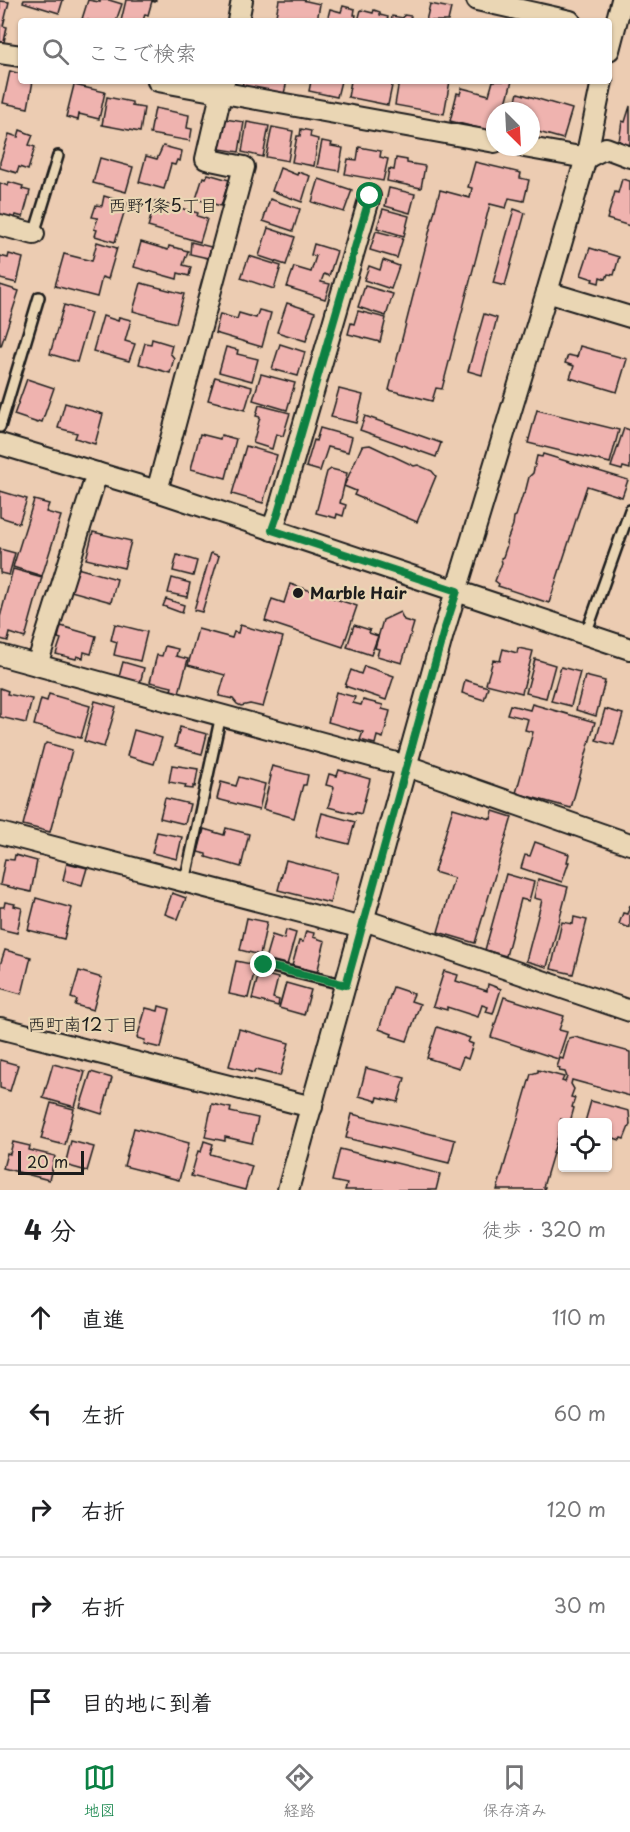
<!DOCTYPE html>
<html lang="ja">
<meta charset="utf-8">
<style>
:root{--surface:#fff;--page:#f6f6f6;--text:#202124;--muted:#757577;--line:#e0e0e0;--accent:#0b8043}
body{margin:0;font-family:"Playpen Sans","Klee One",sans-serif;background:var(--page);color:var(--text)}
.controls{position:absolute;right:18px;bottom:18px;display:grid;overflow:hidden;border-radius:6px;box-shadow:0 2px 4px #0004}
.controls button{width:54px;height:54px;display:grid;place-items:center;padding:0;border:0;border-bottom:2px solid var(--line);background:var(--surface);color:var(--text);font:30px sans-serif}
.compass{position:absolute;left:486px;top:102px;width:54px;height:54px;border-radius:50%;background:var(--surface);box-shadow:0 2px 4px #0004;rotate:156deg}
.scale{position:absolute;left:18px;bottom:15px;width:66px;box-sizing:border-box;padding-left:6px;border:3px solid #1c1c1c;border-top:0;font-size:16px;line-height:21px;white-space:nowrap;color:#1c1c1c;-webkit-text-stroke:4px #ead6b4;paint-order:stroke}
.stop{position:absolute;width:18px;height:18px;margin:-14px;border:4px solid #0b8043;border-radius:50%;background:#fff}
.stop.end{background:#0b8043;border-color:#fff;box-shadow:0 2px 6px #0008}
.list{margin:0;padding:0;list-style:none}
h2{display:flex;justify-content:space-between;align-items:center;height:78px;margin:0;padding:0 24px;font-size:26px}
h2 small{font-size:20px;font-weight:400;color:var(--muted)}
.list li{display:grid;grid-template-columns:39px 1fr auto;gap:18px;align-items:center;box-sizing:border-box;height:96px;padding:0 24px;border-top:2px solid var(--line)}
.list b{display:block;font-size:22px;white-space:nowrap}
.list em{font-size:20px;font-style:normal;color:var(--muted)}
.icon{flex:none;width:33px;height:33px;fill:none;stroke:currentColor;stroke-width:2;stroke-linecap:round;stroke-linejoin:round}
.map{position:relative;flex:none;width:630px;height:1190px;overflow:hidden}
.search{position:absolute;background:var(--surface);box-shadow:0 2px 4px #0004;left:18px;right:18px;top:18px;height:66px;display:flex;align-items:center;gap:15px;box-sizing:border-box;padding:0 21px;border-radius:6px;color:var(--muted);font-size:22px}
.sheet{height:558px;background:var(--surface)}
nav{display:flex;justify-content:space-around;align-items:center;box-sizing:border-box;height:84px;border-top:2px solid var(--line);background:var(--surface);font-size:16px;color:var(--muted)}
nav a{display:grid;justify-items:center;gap:3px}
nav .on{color:var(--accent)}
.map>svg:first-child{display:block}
</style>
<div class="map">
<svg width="630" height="1190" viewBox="0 0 630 1190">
<rect width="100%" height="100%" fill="#ecccb2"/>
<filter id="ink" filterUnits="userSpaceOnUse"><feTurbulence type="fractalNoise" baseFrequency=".0167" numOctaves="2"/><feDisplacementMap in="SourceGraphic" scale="12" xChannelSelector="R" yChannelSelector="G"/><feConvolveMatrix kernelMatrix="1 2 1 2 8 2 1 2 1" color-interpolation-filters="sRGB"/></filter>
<g filter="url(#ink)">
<g fill="#efb3af" stroke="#1c1c1c" stroke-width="1.5">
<path d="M24,0H63L59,13L23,2Z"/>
<path d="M88,0L100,2V0H109L122,4L116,21H91L82,19Z"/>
<path d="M126,0H156L155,2L152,1L148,15L145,14L143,21H121Z"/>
<path d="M279,0H302L320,4L317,21H275Z"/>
<path d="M0,1L9,2L3,26L7,27L4,42H0Z"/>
<path d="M430,4L451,8L448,21H426Z"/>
<path d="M343,6L355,9L354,15H356L355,21H327L330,9L341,12Z"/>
<path d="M361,10L373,13L374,10L380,12V15L388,17L387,21H358Z"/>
<path d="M404,15L411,16L410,20L416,21H391L392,16L403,18Z"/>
<path d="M10,71L21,74V81H33L28,108L3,103Z"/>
<path d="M243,81H287L283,98L242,90Z"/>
<path d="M311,81H341L337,97L309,91Z"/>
<path d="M351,81H393L388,105L348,97Z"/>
<path d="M399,81H450L444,114L395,105Z"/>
<path d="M493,81H512L504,111H495V132L450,121L457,93L460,94L462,88L489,95Z"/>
<path d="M74,85L105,92L99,119L79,114L78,120L66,117Z"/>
<path d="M518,93L572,109L563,139L531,130V111H513Z"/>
<path d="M107,97L132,102V106L144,108L140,132L102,125Z"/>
<path d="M630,106V145L619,142L622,121L625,122Z"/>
<path d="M155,108L189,115L187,128L192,129L190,141L150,134Z"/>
<path d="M225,119L244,122L239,152L220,149Z"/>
<path d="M247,122L269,126L263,157L242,152Z"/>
<path d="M272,127L293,131L288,161L266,157Z"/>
<path d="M301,129L311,131L310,137L318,139L314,166L292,162L297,136H300Z"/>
<path d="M20,130L33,135L29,145L35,147L28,170L19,167L17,173L0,168V162L9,134L18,137Z"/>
<path d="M322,141L332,143L331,146L343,148L339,171L317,167Z"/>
<path d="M163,146L182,151L180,161L177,160L175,165L171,164L164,189L139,182L146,156L157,159Z"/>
<path d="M359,147L381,151L380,157L388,159L383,181L345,174L348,159L357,160Z"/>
<path d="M100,158L133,167L126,192L93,183Z"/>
<path d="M396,158L407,160V163L425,166L421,188L387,181L389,169L394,170Z"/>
<path d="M475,162L521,173L520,178L529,180L524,201L509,198L506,208L490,204L442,389L436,388L432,401L389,390L440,190L470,198L472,188L468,187Z"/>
<path d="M280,168L297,175L298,172L310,176L302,202L272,191Z"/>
<path d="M208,174L229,180L221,206L196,199L203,177L206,178Z"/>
<path d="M319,179L352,190L344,212L312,202Z"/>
<path d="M622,179L630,181V226L607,219L615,192L618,193Z"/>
<path d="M9,182L23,186L22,189L30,191L23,217L16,215L14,220L0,217V183L8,186Z"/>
<path d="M389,188L415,194L410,213L385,206Z"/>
<path d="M104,196L127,203L115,242L95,236L97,230L94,229L98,218L92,217L96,205L102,206Z"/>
<path d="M270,199L300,209L293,231L263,221Z"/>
<path d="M155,201L198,213L197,216L207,219L200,242L148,227Z"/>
<path d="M383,209L409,216L404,236L377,228Z"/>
<path d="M514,209L525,213L505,286L493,283Z"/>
<path d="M268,228L295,237L286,265L259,256Z"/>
<path d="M376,231L403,238L397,258L370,250Z"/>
<path d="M97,242L117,248L108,279L102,277L97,297L55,286L64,254L92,261Z"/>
<path d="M141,242L168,250L169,246L188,251L183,265L191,267L189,276L178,273L177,279L134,267Z"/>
<path d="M191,242L211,247L208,258L190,254Z"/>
<path d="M314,244L337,251L329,276L324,274L321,282L330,284L325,299L287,287L294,267L311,272L316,256L311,255Z"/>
<path d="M590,248L619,257L614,275L608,274L606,279L600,277L599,283L592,281L593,279L581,275Z"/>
<path d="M9,254L23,258L17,283L0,279V256L8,258Z"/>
<path d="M249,256L281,266L274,289L241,278Z"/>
<path d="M383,260L399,266L391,289L364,280L369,266L380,270Z"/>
<path d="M141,283L184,294L176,323L133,311Z"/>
<path d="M0,285L19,291L1,346H0Z"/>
<path d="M365,286L393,294L386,316L358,307Z"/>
<path d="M287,303L315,312L306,341L277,332Z"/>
<path d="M64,305L91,313L77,362L50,354Z"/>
<path d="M259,310L271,313L262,347L215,333L220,314L237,319L239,313L256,318Z"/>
<path d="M358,311L386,318L380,342L348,334L351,323L354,324Z"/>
<path d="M484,314L497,318L482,375L468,371Z"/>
<path d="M103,316L118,321L119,317L131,320L125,341L135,344L129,361L93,351Z"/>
<path d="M152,339L172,345L170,353L174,358L170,373L139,364L145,343L151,344Z"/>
<path d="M280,344L305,352L298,376L272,369Z"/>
<path d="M580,346L627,359L617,392L570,378L574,366L565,363L568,355L577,357Z"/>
<path d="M226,347L238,350L237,354L258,359L252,381L219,372Z"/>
<path d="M261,374L295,383L287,410L253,400Z"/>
<path d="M215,377L252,387L245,410L208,400Z"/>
<path d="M27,379L54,388L42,422L39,421L38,423L14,415Z"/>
<path d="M339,389L363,395L356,423L331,417Z"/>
<path d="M65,403L103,414L95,444L75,438L77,433L58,428Z"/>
<path d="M259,405L290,413L283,436L276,434L272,449L253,443L260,417L256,416Z"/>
<path d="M537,410L619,430L610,463L528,443Z"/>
<path d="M365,416L441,443L436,457L360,430Z"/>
<path d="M320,428L352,437L348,452L328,447L320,471L306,467L314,440L316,441Z"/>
<path d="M624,428L630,430V469L623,467L622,470L611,467Z"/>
<path d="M200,434L220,439L221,435L236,439L226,478L191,469Z"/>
<path d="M370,445L414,466L418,465L432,471L436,476L417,522L354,495L356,491L344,486L362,446Z"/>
<path d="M246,446L277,455L263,503L232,494Z"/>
<path d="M543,454L628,480L622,497L587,486L549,603L498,586L499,584L495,581L502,563L501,558L503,557L507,545L506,543L513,525L514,517L516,516L523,494L525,493L529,477L533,473L537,456L542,457Z"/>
<path d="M331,469L347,473L340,503L346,505L343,516L337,514L336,518L316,513L327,472Z"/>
<path d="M0,491L27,499L19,523L0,517Z"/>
<path d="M34,500L49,504L46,512L61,516L42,576L13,567Z"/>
<path d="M93,532L131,541L124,568L86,559Z"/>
<path d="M0,549L15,553L9,575L0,573Z"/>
<path d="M211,553L219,556L202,612L194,610Z"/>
<path d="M177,555L197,561L193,576L173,571Z"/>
<path d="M77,568L117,579L111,602L71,591Z"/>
<path d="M13,569L42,577L25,638L10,633L8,641L0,639V617Z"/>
<path d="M172,578L190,583L187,597L168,593Z"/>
<path d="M290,584L357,606L343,647L265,621L272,599L284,603Z"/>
<path d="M166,599L184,605L182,613L163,606Z"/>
<path d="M400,612L404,620L414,623L402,663L377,656L379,649L375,648L383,620Z"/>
<path d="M115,624L147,632L140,661L114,655L117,642L111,640Z"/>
<path d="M240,625L283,637L263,707L250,704L241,706L237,704L233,699L219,696L225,675L188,665L198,629L232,638L234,632L238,633Z"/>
<path d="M354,625L370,630L369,633L378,636L371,655L347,647Z"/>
<path d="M61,626L96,636L91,654L84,652L83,658L77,656L76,659L56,654L61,639L58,638Z"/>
<path d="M165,646L178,649L176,656L188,659L179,693L171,690L172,687L150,682L157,655L162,656Z"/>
<path d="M518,648L533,651L522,693L486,684L493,660L500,661L503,649L517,653Z"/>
<path d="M535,659L555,665L546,698L526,693Z"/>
<path d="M123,662L144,668L140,683L119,677Z"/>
<path d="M364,666L394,676L386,700L345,686L351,670L361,674Z"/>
<path d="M561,667L580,672L571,706L551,701Z"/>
<path d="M585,676L605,681L596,716L576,710Z"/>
<path d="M465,680L488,687L484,700L462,693Z"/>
<path d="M0,688L8,691L7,694L32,699L26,723L0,717Z"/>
<path d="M336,692L355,697L353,703L361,705L363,700L383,705L382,709L390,711L383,738L377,736L375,744L360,740L363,732L328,722Z"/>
<path d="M49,694L90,706L81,738L34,725L41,699L47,701Z"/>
<path d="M95,701L116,707L104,747L84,741Z"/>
<path d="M532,704L595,722L571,808L516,793L533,732L525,730L528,719L507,714L510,705L530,710Z"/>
<path d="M605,709L623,714L614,745L596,740Z"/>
<path d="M180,727L207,734L202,754L175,747Z"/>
<path d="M134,730L162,738L154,764L127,756Z"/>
<path d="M47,743L72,750L50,832L23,825L44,745Z"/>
<path d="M172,765L198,769L195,787L193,786V789L185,788L186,785L169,782Z"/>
<path d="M272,766L308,775L306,785H303L294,818L263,809L271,776H269Z"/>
<path d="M339,770L370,779L361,814L355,812V814L328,807L334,787L326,785L329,774L337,776Z"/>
<path d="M239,777L265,784L259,810L217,799L221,782L236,786Z"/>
<path d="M165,798L190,804L185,824L160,818Z"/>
<path d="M453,808L491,819L493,811L512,817L475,943L438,932L454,878L434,872Z"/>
<path d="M322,813L355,822L349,844L316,836Z"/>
<path d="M226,828L249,834L241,867L206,857V854L198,852L204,829L224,835Z"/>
<path d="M157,832L182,837L177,859L152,853Z"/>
<path d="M535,842L569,854L567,862H569L562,882L521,868L525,855L530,856Z"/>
<path d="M15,855L37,861L31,892L0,885L5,859L14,860Z"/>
<path d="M286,860L337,873L330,903L278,890Z"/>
<path d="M67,863L87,868L82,885L63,880Z"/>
<path d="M506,874L534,882L529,901L521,899L506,956L485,950Z"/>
<path d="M538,879L568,887L547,967L526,961L542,900L534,898Z"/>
<path d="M172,893L186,898L178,919L165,914Z"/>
<path d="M36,898L72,908L64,939L28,930Z"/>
<path d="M5,902L15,904L14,906L22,908L17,933L0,929V907H4Z"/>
<path d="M630,905V928L619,924L623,913L627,914Z"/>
<path d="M574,917L587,920L573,974L551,969L562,922L573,924Z"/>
<path d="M247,918L267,922L260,955L240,950Z"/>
<path d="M286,930L296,933L287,965L265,959L272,935L284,939Z"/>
<path d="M306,931L314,933L313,937L325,941L317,973L292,966L299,941L303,942Z"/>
<path d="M5,950L31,957L22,994L0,988V965Z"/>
<path d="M236,961L256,965L248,998L229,994Z"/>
<path d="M79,971L102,978L93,1010L75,1005L77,1000L71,998Z"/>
<path d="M444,971L458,975L456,981L487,991L488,984L501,989L493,1014L486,1012L488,1007L482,1005L478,1017L447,1007V1010L433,1006Z"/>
<path d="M259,973L278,978L273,998L279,1000L278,1006L252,999Z"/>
<path d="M286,983L311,990L304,1015L279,1008Z"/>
<path d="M393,987L414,994L411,1001L420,1004L407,1041L391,1036L392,1034L379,1029Z"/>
<path d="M504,997L564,1016L559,1030L567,1032L558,1059L491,1037Z"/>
<path d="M159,1006L170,1009L161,1048L144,1044L145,1040L137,1038L146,1008L158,1011Z"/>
<path d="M437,1027L470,1038L468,1042L473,1044L468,1059L463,1057L459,1068L427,1058Z"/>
<path d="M239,1029L289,1043L280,1076L255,1070L254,1073L229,1066Z"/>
<path d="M575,1037L630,1052V1096L572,1080L571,1084L574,1089L571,1097L575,1098L572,1107L574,1108L570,1122L561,1119L560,1122L562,1123L543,1187H545L544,1190H497L531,1074L538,1072V1070L564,1077L562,1081L565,1082L567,1077L565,1072L559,1071L560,1068L557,1067L560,1058L563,1059L569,1038Z"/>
<path d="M0,1060L18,1065L10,1091L0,1088Z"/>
<path d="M53,1064L85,1072L75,1107L43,1098Z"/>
<path d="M366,1068L405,1078L398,1102L378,1097L377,1101L359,1096Z"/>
<path d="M91,1072L112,1078L102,1114L80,1107Z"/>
<path d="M591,1101L629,1111L630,1124L624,1139L621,1138L620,1140L608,1136V1122H585Z"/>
<path d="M51,1103L74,1109L65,1145L41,1139Z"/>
<path d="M212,1104L231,1108L230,1112L258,1118L252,1143L225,1137V1141L205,1137Z"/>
<path d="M352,1114L455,1140L449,1163L346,1138Z"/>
<path d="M134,1128L189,1143L179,1180L124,1166Z"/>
<path d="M71,1141L94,1147L87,1171L65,1165Z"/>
<path d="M204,1141L213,1144L210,1154L252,1166L245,1190L191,1176L198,1151L201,1152Z"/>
<path d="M13,1142L30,1146L29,1150L55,1156L49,1180L3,1168L7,1153L10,1154Z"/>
<path d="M340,1149L440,1174L436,1190H345L347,1184L332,1181Z"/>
</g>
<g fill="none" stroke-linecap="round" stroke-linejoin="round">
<g stroke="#1c1c1c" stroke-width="14">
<g id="service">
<path d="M34,234L58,156"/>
<path d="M0,427L39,297"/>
<path d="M586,634L630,510"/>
<path d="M185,882L221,715"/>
<path d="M264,965L346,985"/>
</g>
</g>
<g stroke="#1c1c1c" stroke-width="24">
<g id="minor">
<path d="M477,0L570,21"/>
<path d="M238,21L242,0"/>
<path d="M609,50L622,0"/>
<path d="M0,53L21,56"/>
<path d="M158,81L495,142"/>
<path d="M524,147L586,158L606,148L630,157"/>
<path d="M0,225L34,234"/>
<path d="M547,292L630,317"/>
<path d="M0,444L157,491L630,649"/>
<path d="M157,491L244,167L206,159L224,81"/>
<path d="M272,530L278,513L370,196"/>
<path d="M0,655L407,766L630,844"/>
<path d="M37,665L97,473"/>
<path d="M0,833L362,928"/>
<path d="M364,920L630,1011"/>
<path d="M0,1028L312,1107"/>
<path d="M288,1190L443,634L547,292L586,158L602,81"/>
</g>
</g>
<use href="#service" stroke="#ead6b4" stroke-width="9"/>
<use href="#minor" stroke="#ead6b4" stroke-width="20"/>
</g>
</g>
<g fill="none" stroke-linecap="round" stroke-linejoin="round" filter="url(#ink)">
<path stroke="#0b8043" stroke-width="8" d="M264,965L346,985L443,634L457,591L272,530L278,513L370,196"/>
</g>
<circle fill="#1c1c1c" stroke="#ead6b4" stroke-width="2" cx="298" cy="593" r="6"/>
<g text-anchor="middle" stroke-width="4.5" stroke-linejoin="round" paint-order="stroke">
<g font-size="16" font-weight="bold" fill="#1c1c1c" stroke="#ead6b4" text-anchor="start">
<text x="310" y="599">Marble Hair</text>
</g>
<g font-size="18" fill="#1c1c1c" stroke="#ead6b4">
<text x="163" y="212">西野1条5丁目</text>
<text x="83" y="1031">西町南12丁目</text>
</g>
</g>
</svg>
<div class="controls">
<button><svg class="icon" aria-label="locate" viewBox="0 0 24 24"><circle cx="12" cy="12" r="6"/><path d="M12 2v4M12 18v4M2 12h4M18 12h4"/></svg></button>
</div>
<svg class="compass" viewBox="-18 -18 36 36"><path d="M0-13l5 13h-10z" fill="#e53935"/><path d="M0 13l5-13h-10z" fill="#757577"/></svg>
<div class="scale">20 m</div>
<div class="stop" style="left:370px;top:196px"></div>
<div class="stop end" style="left:264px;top:965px"></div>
<div class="search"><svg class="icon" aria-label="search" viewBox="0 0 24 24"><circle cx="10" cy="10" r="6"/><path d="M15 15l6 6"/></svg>ここで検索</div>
</div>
<section class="sheet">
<h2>4 分<small>徒歩 · 320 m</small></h2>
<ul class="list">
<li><svg class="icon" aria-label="ahead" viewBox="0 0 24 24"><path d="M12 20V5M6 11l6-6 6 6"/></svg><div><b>直進</b></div><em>110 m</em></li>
<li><svg class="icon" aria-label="left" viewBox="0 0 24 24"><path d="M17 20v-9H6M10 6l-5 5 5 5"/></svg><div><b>左折</b></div><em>60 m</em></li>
<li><svg class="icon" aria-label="right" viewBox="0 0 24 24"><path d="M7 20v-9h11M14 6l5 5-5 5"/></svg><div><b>右折</b></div><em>120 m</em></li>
<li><svg class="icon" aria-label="right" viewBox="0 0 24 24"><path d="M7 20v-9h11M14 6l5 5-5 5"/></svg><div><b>右折</b></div><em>30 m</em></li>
<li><svg class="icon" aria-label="arrive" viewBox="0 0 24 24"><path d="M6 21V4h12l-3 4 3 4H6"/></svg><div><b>目的地に到着</b></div></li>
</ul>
</section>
<nav>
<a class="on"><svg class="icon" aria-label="map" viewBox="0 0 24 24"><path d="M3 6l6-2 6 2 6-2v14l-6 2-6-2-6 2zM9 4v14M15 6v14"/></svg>地図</a>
<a><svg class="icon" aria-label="directions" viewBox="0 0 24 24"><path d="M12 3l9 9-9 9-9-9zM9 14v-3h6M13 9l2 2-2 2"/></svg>経路</a>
<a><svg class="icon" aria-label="saved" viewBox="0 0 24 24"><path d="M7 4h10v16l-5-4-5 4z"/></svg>保存済み</a>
</nav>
